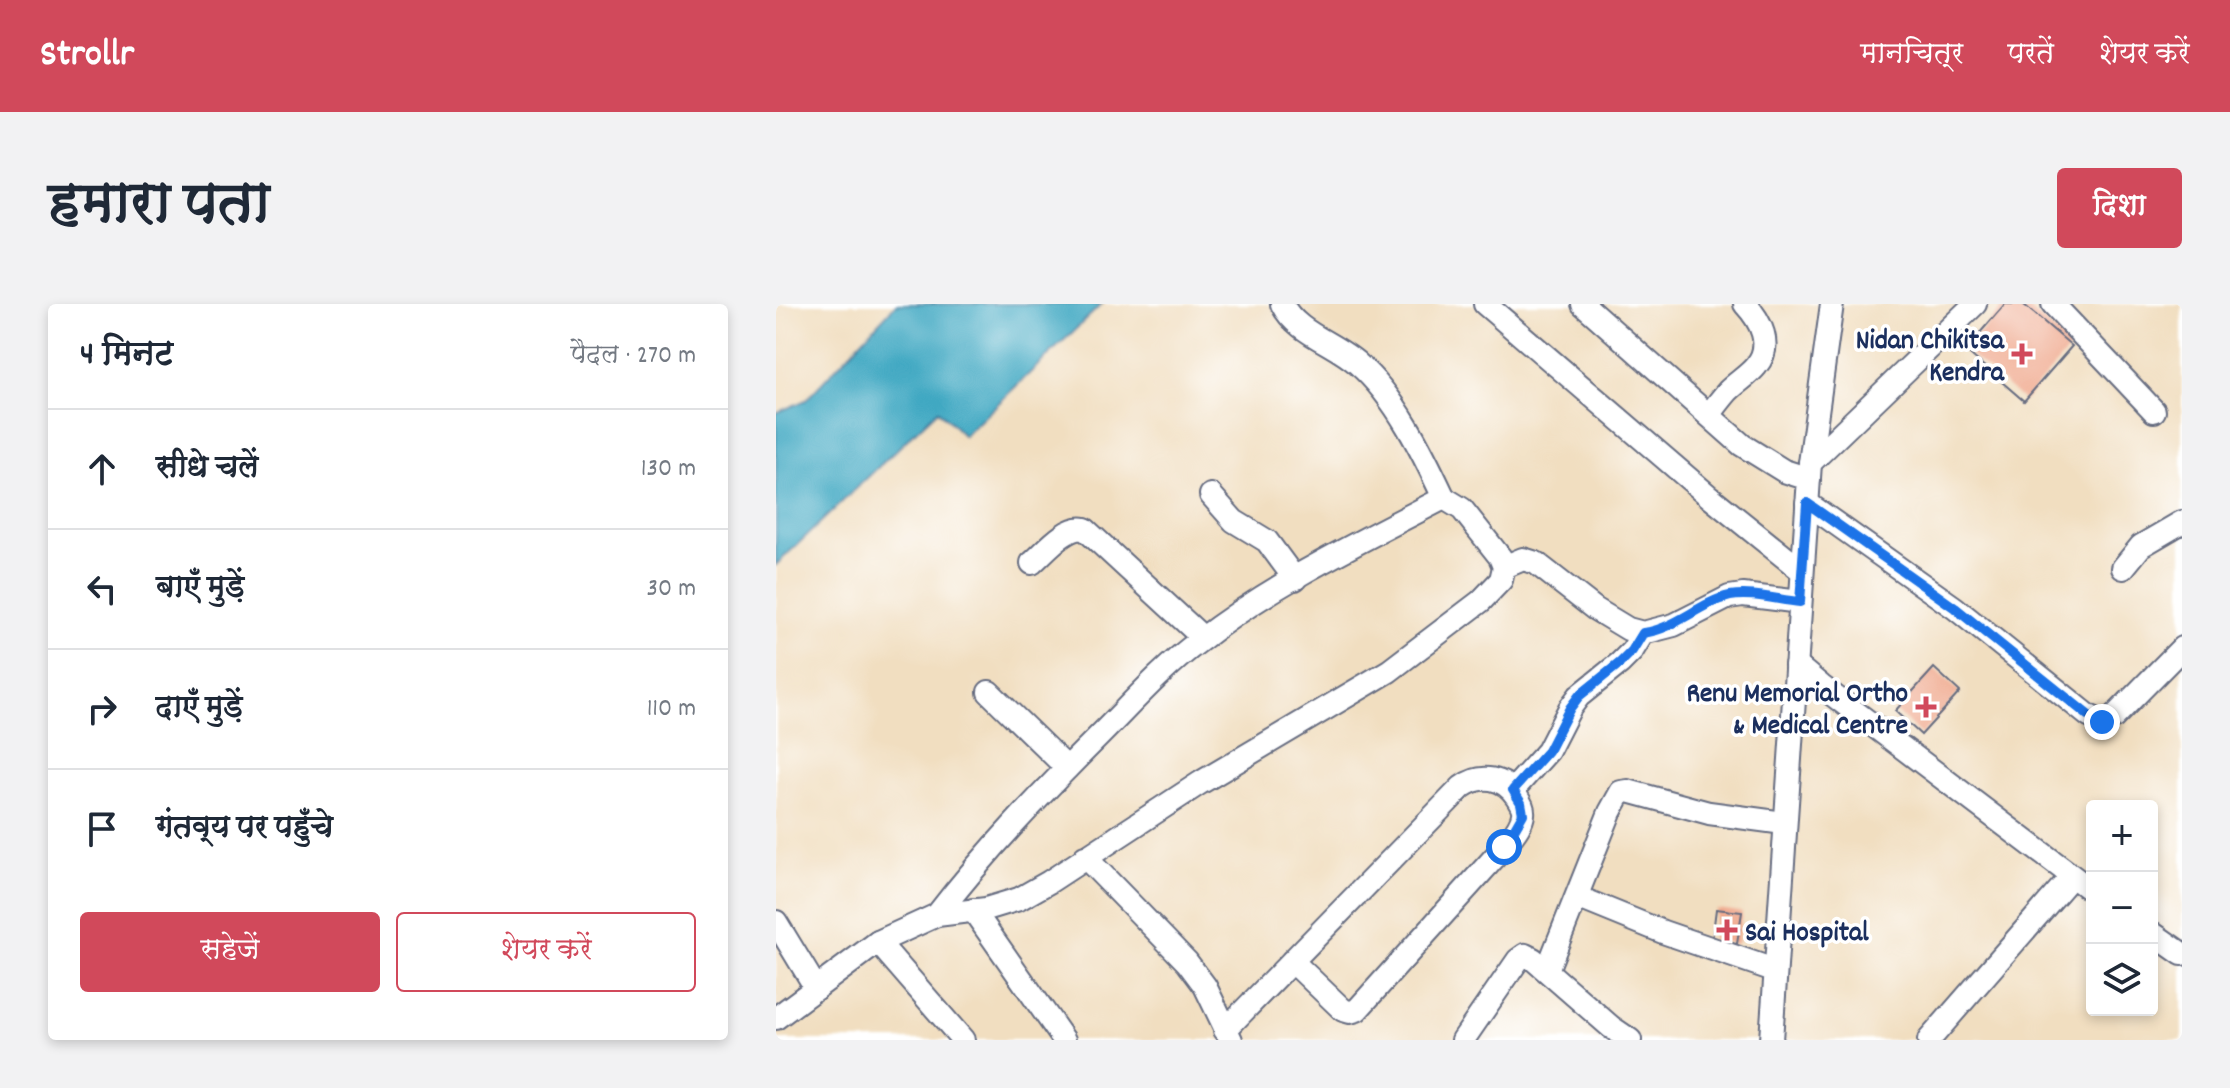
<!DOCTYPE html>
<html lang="hi">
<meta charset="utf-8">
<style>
:root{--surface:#fff;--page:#f2f2f3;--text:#1f2937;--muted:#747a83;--line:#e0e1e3;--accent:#d1495b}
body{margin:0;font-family:Dekko,"Playpen Sans Deva",sans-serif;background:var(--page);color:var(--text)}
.controls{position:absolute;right:24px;bottom:24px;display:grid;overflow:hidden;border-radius:8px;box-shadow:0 4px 12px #0003}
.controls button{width:72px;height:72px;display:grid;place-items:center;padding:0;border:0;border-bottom:2px solid var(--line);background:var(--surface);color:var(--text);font:40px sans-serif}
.stop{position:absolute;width:24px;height:24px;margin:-18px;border:6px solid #1a73e8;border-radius:50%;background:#fff}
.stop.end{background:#1a73e8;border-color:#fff;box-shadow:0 2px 8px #0008}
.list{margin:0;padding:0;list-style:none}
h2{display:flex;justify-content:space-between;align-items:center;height:104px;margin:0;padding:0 32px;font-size:34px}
h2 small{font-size:26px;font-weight:400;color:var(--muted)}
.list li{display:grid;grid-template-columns:52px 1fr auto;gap:24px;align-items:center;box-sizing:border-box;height:120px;padding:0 32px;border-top:2px solid var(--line)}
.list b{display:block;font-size:30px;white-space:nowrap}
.list em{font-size:26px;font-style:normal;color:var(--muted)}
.actions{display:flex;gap:16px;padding:24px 32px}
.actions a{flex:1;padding:18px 0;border:2px solid var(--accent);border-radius:8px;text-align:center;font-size:28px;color:var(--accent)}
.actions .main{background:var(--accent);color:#fff}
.icon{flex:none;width:44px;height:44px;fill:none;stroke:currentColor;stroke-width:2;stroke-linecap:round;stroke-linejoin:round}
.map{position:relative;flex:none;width:1406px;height:736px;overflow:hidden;border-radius:8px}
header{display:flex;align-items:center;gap:48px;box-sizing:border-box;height:112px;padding:0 40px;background:var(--accent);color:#fff}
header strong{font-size:38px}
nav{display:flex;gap:44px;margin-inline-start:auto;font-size:28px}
.intro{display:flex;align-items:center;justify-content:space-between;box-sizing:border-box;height:192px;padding:0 48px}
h1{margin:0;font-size:56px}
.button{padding:20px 36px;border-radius:8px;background:var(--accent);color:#fff;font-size:28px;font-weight:700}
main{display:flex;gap:48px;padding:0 48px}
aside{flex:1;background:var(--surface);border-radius:8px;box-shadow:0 4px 12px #0003}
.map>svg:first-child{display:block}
</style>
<header>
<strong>Strollr</strong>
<nav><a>मानचित्र</a><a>परतें</a><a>शेयर करें</a></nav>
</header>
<div class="intro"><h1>हमारा पता</h1><a class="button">दिशा</a></div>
<main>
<aside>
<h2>4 मिनट<small>पैदल · 270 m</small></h2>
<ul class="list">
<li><svg class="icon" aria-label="ahead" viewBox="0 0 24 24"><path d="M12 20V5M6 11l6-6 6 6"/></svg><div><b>सीधे चलें</b></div><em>130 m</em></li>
<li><svg class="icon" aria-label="left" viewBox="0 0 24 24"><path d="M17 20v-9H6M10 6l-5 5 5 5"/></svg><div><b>बाएँ मुड़ें</b></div><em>30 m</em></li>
<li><svg class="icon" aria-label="right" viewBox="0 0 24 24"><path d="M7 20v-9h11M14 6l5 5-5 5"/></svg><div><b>दाएँ मुड़ें</b></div><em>110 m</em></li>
<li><svg class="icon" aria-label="arrive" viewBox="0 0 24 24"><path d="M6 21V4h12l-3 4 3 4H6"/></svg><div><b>गंतव्य पर पहुँचे</b></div></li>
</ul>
<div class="actions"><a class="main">सहेजें</a><a>शेयर करें</a></div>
</aside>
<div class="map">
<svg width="1406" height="736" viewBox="0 0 1406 736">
<rect width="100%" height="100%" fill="#fff"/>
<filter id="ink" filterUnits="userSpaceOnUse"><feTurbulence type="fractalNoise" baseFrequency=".0125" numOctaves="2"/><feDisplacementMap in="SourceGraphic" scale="16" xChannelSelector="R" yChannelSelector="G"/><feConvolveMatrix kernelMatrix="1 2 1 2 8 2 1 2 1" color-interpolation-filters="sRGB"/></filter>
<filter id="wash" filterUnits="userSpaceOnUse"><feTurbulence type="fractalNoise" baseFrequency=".006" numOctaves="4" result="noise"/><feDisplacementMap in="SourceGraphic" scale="32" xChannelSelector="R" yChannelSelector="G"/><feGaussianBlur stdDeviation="1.8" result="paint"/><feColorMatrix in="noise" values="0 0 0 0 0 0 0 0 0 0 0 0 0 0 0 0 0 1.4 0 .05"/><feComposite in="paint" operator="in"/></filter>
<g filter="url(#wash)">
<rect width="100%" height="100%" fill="#f1dec0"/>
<path fill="#41a8c2" stroke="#2e6c90" stroke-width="2" d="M120,0H326L188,132L162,106L0,261V109L30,96Z"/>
<g id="blocks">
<g fill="#efa689">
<path d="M1229,0H1247L1296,42L1248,97L1189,46Z"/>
<path d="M1158,364L1184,388L1145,431L1119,407Z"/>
<path d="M940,605L966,608L961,640L936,636Z"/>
</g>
</g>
</g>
<g filter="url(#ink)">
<use href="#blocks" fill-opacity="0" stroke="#666c80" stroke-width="2"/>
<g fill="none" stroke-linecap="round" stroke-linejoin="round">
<g stroke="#666c80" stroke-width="26">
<g id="minor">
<path d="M506,0C520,29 559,39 582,60C620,93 647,149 668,194"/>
<path d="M709,0L934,193L1026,267"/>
<path d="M807,0L966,141L1008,167L1033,175"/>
<path d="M1277,0L1378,107"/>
<path d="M933,111C939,103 945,95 952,87C961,78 973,71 980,62C998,41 984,16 969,0"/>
<path d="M1034,159L1199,0"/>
<path d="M435,191L458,217L491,237L519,275"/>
<path d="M1031,199L1179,304L1313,412L1326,418L1338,413L1406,344"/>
<path d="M256,259C269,248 290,221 309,225L427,334"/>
<path d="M728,263L747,255L760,259L819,305L852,325L867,329L898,321L953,293L967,291L1024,298"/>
<path d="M1347,264L1365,242L1406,218"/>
<path d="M1020,361L1045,382L1316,587"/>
<path d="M213,388L291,464"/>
<path d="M737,486L772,447L794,404L803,392L844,359L856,347L867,329"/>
<path d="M309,553L411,658L429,682L455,736"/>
<path d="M801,593L887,628L998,666"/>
<path d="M197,606L288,736"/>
<path d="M0,618L40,684"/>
<path d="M1376,629L1406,650"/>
<path d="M102,638L187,736"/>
<path d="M771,666L834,508L845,488L852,487L933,509L1008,519"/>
<path d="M0,714L102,638L161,611L210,605L243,595L273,578L424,479L613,367L705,297L725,276L728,263L724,253L686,205L668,194C585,237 496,280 422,338C386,365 356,399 325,430C267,488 211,546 161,611"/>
<path d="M449,726C528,645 607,564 686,483C705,469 728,473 741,493C744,498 748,504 747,510C746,522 734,534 728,543L581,706L574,708L567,706L516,657"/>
<path d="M687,736L742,656L749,651L757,655L835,723L854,736"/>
<path d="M995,736L1034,159L1056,0"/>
<path d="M1153,736L1295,573"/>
</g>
</g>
<use href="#minor" stroke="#fff" stroke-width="22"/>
</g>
</g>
<g fill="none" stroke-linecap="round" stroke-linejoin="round" filter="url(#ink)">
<path stroke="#1a73e8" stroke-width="10" d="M728,543L747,510L745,499L737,486L772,447L794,404L803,392L844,359L856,347L867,329C900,325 923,299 954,292C976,288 1002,296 1024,298L1031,199L1179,304L1313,412L1326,418"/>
</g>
<g fill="#d1495b" stroke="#fff" stroke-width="3">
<path d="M1242 38h8v8h8v8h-8v8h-8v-8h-8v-8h8z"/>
<path d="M1146 391h8v8h8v8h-8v8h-8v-8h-8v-8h8z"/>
<path d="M947 614h8v8h8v8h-8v8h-8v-8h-8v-8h8z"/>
</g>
<g text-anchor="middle" stroke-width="7" stroke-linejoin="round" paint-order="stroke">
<g font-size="28" font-weight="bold" fill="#1b2f5e" stroke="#fff" text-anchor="end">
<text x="1228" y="44">Nidan Chikitsa<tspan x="1228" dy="32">Kendra</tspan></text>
<text x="1132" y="397">Renu Memorial Ortho<tspan x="1132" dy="32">&amp; Medical Centre</tspan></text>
<text x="969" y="636" text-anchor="start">Sai Hospital</text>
</g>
</g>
</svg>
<div class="controls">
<button>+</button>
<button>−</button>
<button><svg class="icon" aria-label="layers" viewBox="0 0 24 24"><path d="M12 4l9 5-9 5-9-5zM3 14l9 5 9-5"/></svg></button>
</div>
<div class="stop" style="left:728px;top:543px"></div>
<div class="stop end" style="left:1326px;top:418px"></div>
</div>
</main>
